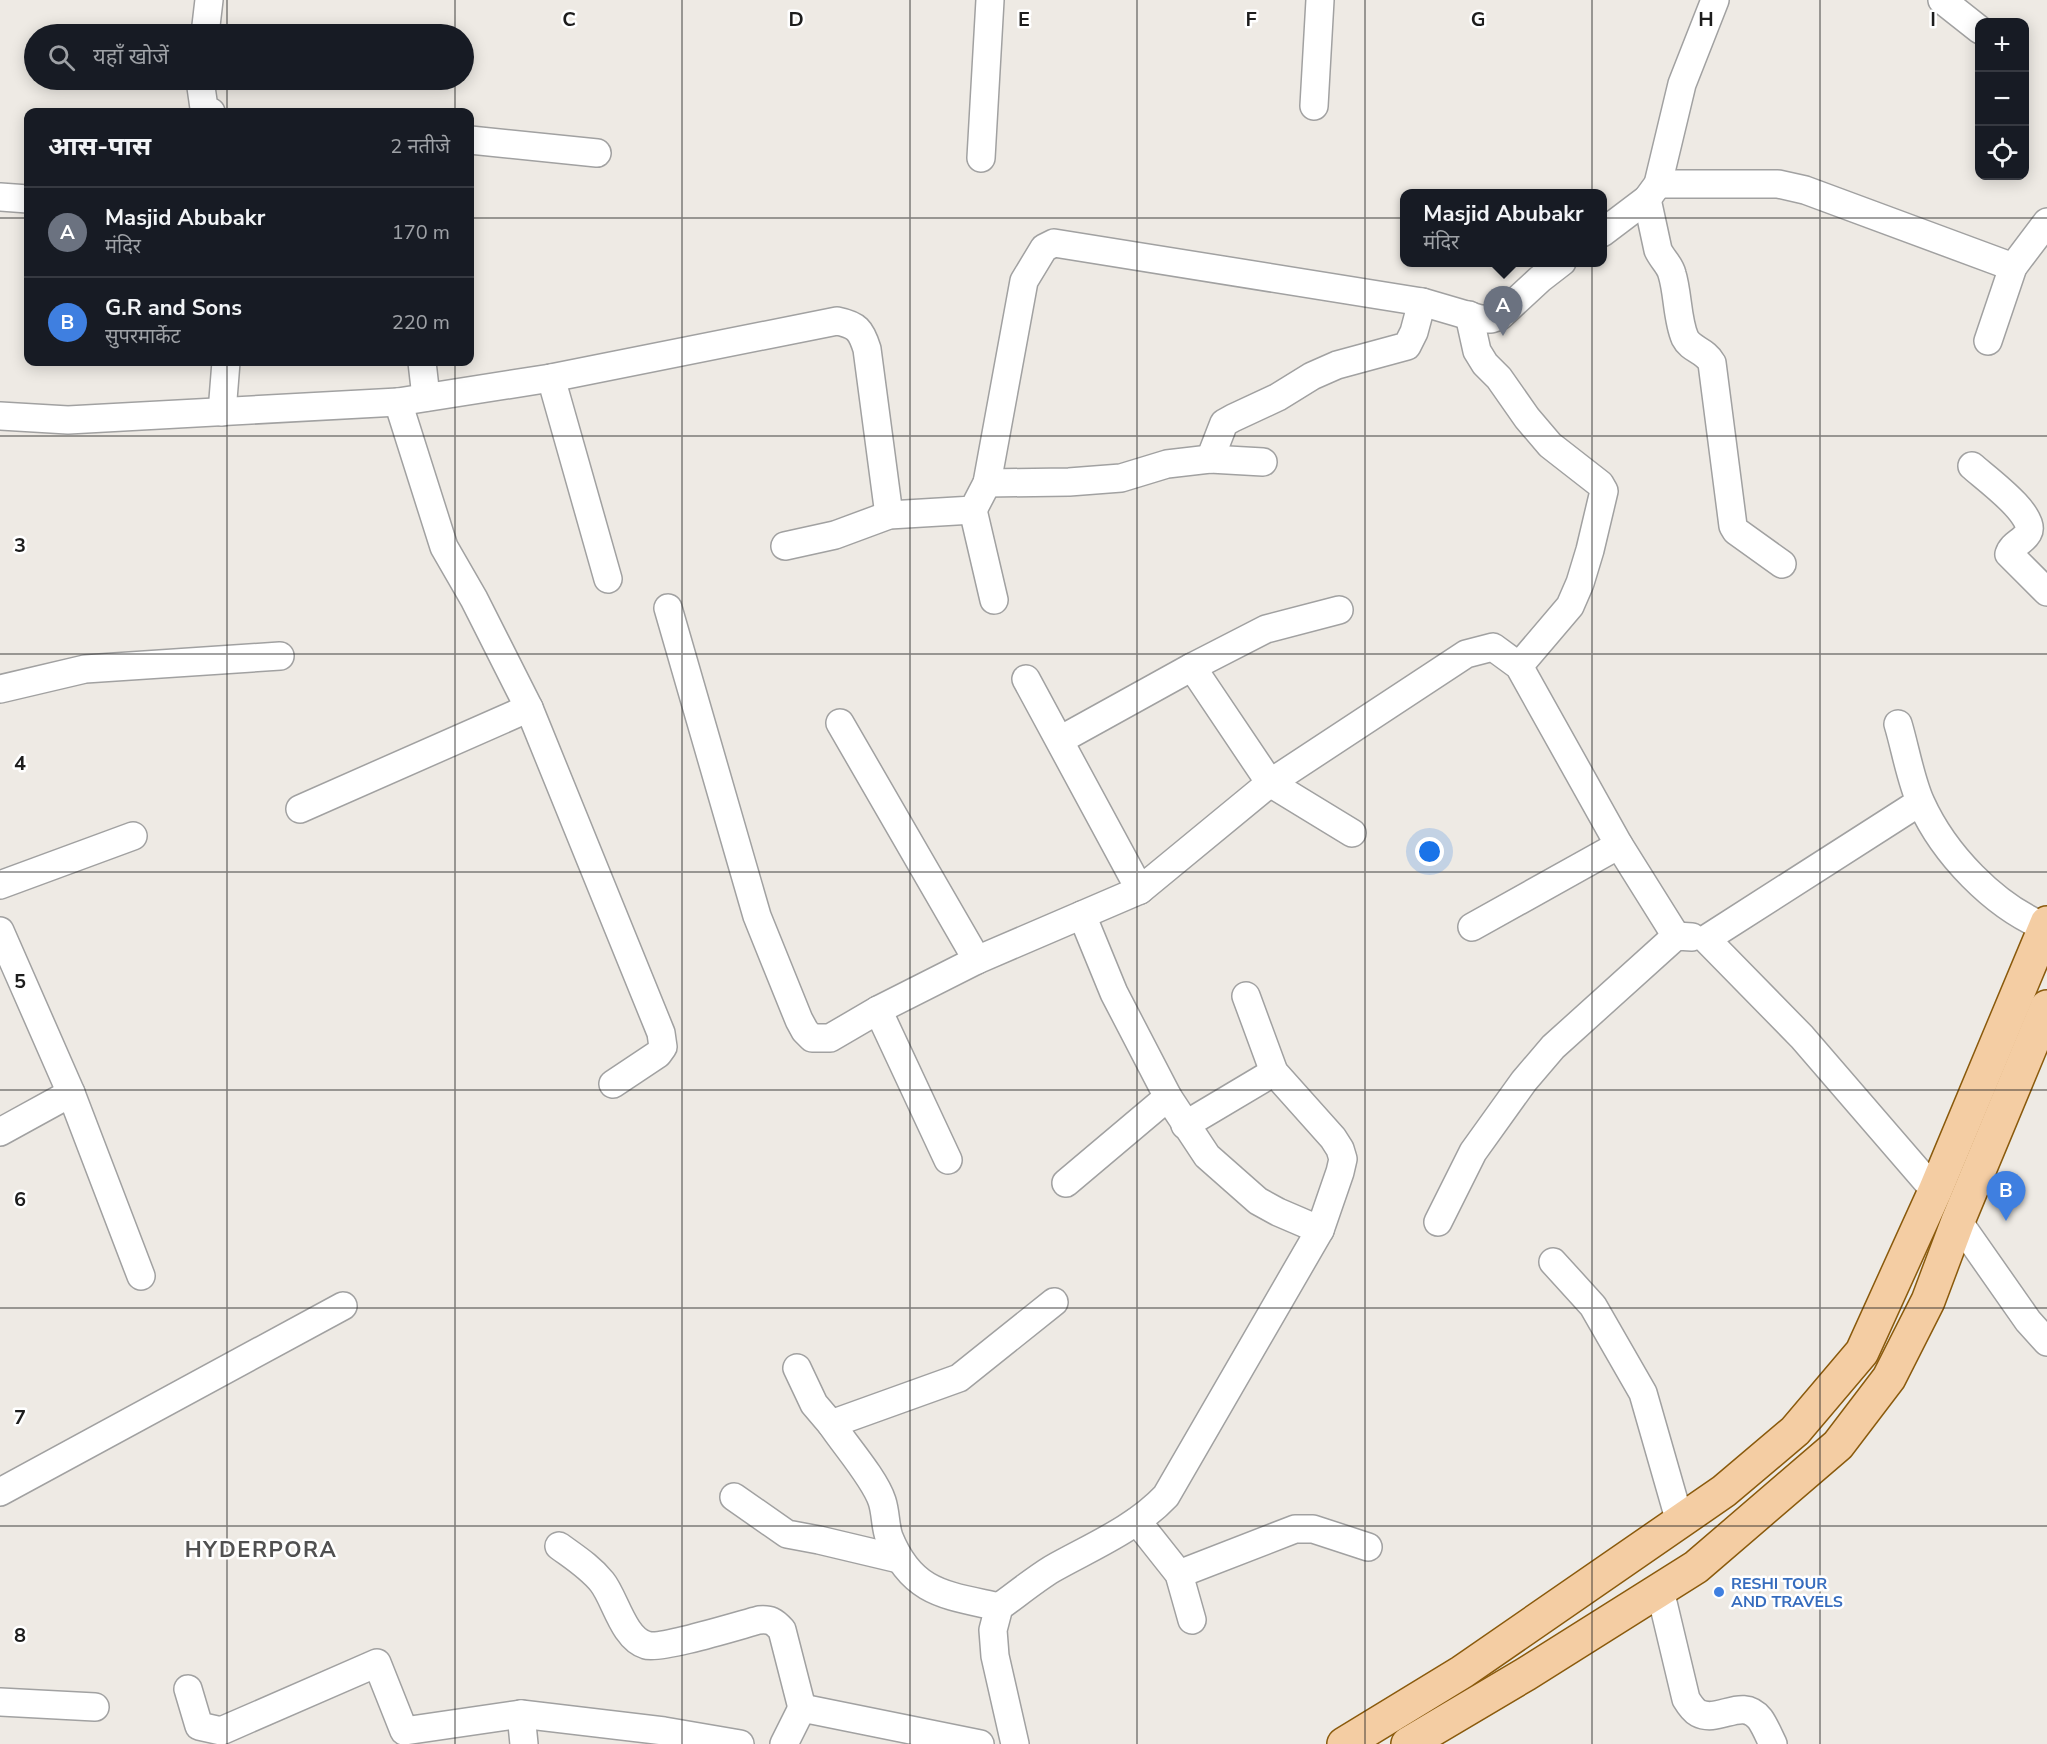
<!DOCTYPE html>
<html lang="hi">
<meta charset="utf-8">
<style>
:root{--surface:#171b24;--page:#20242c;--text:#f1f3f6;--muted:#9ea1a6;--line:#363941;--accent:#d88d93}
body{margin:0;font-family:"Nunito Sans","Noto Sans Devanagari",sans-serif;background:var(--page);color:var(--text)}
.controls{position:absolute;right:18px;top:18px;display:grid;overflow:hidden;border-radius:12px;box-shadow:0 3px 15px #0003}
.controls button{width:54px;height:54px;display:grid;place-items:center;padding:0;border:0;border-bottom:2px solid var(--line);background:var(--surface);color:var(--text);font:30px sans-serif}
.you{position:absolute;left:1430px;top:852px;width:21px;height:21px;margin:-15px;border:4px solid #fff;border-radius:50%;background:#1a73e8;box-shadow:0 0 0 9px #1a73e833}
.badge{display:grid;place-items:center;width:39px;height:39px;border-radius:50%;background:var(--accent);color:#fff;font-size:20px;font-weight:700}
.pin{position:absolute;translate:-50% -50px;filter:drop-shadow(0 2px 3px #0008)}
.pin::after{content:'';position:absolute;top:32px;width:21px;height:18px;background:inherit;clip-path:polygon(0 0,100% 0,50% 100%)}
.popup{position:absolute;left:1400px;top:189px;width:207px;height:78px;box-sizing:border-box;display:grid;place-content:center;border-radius:12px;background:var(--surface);filter:drop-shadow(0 2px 4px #0005);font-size:20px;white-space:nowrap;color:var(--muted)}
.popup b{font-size:22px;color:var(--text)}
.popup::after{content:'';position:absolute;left:50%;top:100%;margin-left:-12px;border:12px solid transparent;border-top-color:var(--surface)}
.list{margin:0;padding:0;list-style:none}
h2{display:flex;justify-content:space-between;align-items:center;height:78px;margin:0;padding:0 24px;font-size:26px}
h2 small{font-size:20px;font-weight:400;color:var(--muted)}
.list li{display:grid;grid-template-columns:39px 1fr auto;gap:18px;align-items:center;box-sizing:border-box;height:90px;padding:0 24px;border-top:2px solid var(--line)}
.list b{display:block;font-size:22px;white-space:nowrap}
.list p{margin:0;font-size:20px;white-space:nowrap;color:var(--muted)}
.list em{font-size:20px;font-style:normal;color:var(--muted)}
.icon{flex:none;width:33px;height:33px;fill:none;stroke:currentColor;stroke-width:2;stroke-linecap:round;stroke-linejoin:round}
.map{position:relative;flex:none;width:2047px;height:1744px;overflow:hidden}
.search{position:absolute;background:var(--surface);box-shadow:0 3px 15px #0003;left:24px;top:24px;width:450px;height:66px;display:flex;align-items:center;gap:15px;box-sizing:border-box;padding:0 21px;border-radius:33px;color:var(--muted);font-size:22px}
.panel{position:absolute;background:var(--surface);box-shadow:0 3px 15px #0003;left:24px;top:108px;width:450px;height:258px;border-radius:12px}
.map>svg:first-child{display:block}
</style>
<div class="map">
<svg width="2047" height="1744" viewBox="0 0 2047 1744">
<rect width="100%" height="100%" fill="#eeeae4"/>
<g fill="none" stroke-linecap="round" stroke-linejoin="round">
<g stroke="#a1a1a1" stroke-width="30">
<g id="minor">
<path d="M1942,0L1980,30"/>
<path d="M205,34L209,0"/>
<path d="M200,80L204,108L211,112"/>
<path d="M1314,106L1320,0"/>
<path d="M470,140L597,153"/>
<path d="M981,158L990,0"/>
<path d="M1658,184H1778L1805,190L2013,267"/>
<path d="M0,197L28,199"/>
<path d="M1647,199L1658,250C1662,259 1670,265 1672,274C1678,293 1677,320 1685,338C1691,350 1705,350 1712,363L1733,526L1736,531L1782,564"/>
<path d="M1602,233L1647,199L1658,184L1682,84L1715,0"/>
<path d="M1469,315L1477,351L1485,364L1499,378L1527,418L1550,445L1600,484L1604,491L1590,550L1580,583L1570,606L1519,666"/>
<path d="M1988,341L2013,267L2047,222"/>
<path d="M422,362L426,397"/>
<path d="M551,378L608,579"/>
<path d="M398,402L444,547L474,599L529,708L661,1033L663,1047L658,1054L613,1084"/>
<path d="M222,412L226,362"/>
<path d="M0,416L68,420L398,402L551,378L837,321C857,325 861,330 867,349L889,515"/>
<path d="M1210,459L1224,423L1233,418L1278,397L1312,376L1337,365L1407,346L1414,332L1422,302"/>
<path d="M1972,466C1984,477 2038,516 2028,533C2023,542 2012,544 2009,554L2047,592"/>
<path d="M987,483L1069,482L1121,478L1167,464L1210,459L1263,462"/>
<path d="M973,510L994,600"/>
<path d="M785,546L835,535L889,515L973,510L987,483L1024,281L1044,248L1054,243L1422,302L1480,319H1491L1500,316L1540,279L1562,262"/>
<path d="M668,608L757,916L799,1020L805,1031L812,1038H830L878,1010L977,960L1140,890L1270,783L1466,654L1493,647L1519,666L1619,845L1676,936"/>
<path d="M1192,667L1266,629L1339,610"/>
<path d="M1026,679L1140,890"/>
<path d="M0,689L85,669L280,656"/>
<path d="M840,723L977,960"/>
<path d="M1898,724C1905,747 1911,782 1921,803C1944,854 1994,906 2045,927"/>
<path d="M1060,740L1192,667L1270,783L1352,833"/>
<path d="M1920,802L1706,939L1802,1037L1935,1191"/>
<path d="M300,809L529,708"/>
<path d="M0,885L133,836"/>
<path d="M1082,915L1114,993L1168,1097L1207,1156L1258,1201L1278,1212L1320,1230"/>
<path d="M1472,927L1619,845"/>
<path d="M0,931L71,1093L141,1276"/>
<path d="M878,1010L948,1160"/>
<path d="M1185,1125L1274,1072"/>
<path d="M0,1132L71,1093"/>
<path d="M1066,1183L1168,1097"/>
<path d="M1958,1221L2028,1321L2047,1342"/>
<path d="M1438,1222L1473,1152L1524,1081L1553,1047L1676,936L1692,937"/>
<path d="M1553,1262L1593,1306L1643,1393L1680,1522"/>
<path d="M797,1368L814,1404L831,1424"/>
<path d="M0,1492L343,1306"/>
<path d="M734,1497L787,1534L819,1540L899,1559"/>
<path d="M1137,1521L1179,1574L1192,1620"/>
<path d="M559,1546C574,1557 590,1567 602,1582C615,1598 623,1638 646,1645C660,1650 740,1625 759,1620C770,1619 774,1621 782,1630L802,1708"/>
<path d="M1179,1574L1295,1529H1313L1368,1547"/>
<path d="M1660,1590L1686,1699C1689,1704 1693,1710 1698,1713C1719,1724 1742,1696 1760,1719C1765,1726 1769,1736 1773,1744"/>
<path d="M999,1607C946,1595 912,1594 889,1537C885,1526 886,1513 882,1501C875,1479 845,1445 831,1424L959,1378L1054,1302"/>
<path d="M188,1689L199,1726L221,1731L377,1663L404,1731L521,1714L664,1731L740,1744"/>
<path d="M0,1702L95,1707"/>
<path d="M521,1714L524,1744"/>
<path d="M784,1744L802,1708L980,1744"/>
<path d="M1015,1744L995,1656L993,1630L999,1607C1016,1595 1034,1580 1052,1569C1091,1547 1135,1529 1166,1496L1320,1230L1340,1172L1343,1159L1340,1149L1333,1138L1274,1072L1246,996"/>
</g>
</g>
<g stroke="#8a5a0c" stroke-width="36">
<g id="major">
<path d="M1344,1744L1462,1672L1724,1491L1795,1431L1862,1352L1935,1191L2047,923"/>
<path d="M1408,1744L1526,1674L1696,1567L1838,1445L1889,1378L1928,1301L1958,1221L2047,1007"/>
</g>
</g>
<use href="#minor" stroke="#fff" stroke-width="27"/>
<use href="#major" stroke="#f4cda3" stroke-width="33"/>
</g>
<path fill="none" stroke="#1d1d1d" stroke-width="1.5" stroke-opacity="0.55" d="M227,0V34M455,0V34M682,0V1744M910,0V1744M1137,0V1744M1365,0V1744M1592,0V1744M1820,0V1744M227,80V112M455,80V112M0,218H28M470,218H2047M227,362V1744M455,362V1744M0,436H2047M0,654H2047M0,872H2047M0,1090H2047M0,1308H2047M0,1526H2047"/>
<circle fill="#3f7fe0" stroke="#fff" stroke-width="2" cx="1719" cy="1592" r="6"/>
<g text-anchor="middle" stroke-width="5" stroke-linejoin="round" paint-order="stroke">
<g font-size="16" font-weight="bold" fill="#366cbe" stroke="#fff" text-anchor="start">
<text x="1731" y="1589">RESHI TOUR<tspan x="1731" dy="18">AND TRAVELS</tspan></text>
</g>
<g font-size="22" font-weight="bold" letter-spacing="1.5" fill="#505050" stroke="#fff">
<text x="261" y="1557">HYDERPORA</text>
</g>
</g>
<g font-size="20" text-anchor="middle" font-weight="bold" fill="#1d1d1d" stroke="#fff" stroke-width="5" stroke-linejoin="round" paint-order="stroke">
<text x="569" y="26">C</text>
<text x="796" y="26">D</text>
<text x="1024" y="26">E</text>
<text x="1251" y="26">F</text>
<text x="1478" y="26">G</text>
<text x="1706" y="26">H</text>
<text x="1933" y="26">I</text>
<text x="20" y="552">3</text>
<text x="20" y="770">4</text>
<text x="20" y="988">5</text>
<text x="20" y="1206">6</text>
<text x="20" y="1424">7</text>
<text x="20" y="1642">8</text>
</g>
</svg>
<div class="controls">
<button>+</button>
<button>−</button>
<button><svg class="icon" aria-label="locate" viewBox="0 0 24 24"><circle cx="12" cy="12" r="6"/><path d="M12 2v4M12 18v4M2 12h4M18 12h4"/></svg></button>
</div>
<div class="you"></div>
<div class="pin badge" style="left:1503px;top:336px;background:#6b7280">A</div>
<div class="popup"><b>Masjid Abubakr</b>मंदिर</div>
<div class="pin badge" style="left:2006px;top:1221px;background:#3f7fe0">B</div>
<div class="search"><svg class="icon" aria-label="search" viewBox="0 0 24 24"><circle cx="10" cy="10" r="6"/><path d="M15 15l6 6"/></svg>यहाँ खोजें</div>
<section class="panel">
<h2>आस-पास<small>2 नतीजे</small></h2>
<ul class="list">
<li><span class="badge" style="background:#6b7280">A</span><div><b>Masjid Abubakr</b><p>मंदिर</p></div><em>170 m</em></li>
<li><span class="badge" style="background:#3f7fe0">B</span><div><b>G.R and Sons</b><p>सुपरमार्केट</p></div><em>220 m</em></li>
</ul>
</section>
</div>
